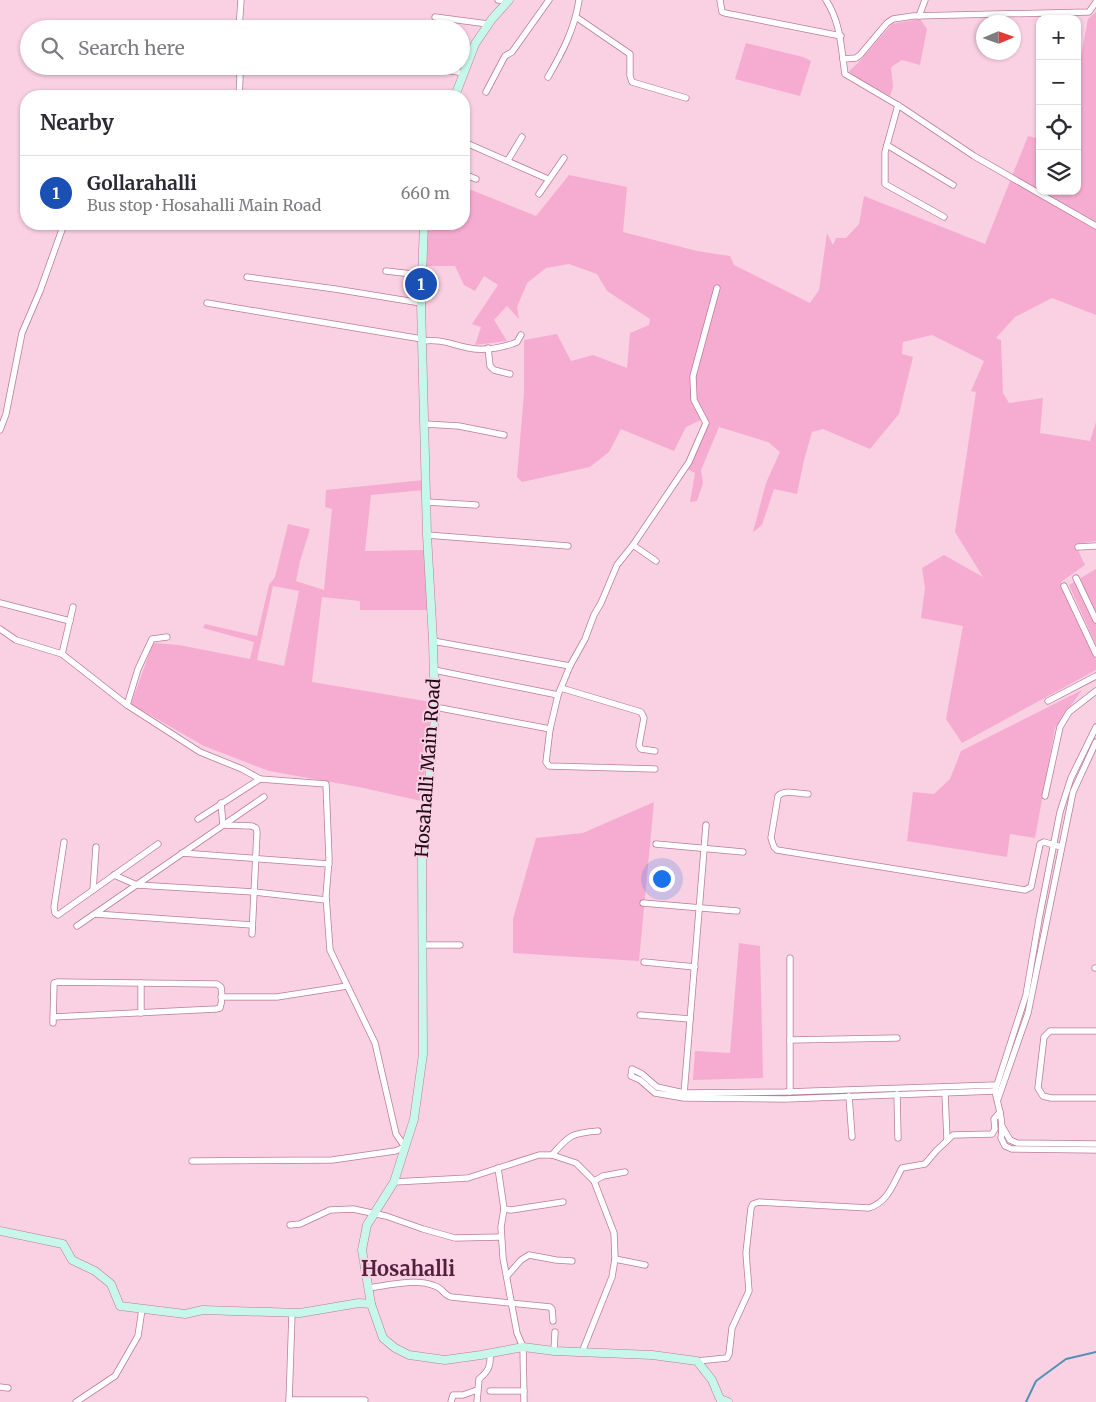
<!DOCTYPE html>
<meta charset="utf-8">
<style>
:root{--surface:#fff;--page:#f7f7f7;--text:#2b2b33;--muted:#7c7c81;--line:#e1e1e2;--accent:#0b8043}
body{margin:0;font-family:Merriweather,serif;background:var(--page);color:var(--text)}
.controls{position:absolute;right:15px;top:15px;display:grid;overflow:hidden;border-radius:10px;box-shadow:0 1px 4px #0004}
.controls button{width:45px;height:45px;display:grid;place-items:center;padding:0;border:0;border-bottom:1px solid var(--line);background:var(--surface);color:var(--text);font:25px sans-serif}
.compass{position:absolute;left:976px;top:15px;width:45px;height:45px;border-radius:50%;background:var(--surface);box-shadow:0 1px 4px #0004;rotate:88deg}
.you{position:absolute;left:661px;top:878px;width:18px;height:18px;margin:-12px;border:4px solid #fff;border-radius:50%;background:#1a73e8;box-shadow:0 0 0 8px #1a73e833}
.badge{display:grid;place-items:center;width:32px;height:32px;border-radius:50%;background:var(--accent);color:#fff;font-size:16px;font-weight:700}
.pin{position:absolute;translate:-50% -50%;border:2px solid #fff;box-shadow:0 1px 5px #0006}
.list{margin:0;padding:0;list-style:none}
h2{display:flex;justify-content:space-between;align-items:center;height:65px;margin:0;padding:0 20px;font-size:21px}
h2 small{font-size:16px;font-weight:400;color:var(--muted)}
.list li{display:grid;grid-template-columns:32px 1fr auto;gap:15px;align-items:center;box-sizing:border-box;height:75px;padding:0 20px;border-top:1px solid var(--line)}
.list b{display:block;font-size:19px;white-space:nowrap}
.list p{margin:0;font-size:16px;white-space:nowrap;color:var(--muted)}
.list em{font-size:16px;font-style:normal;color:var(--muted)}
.icon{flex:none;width:28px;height:28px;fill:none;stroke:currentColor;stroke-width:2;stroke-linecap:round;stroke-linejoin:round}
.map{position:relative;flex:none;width:1096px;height:1402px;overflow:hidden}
.search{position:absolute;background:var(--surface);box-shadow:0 1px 4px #0004;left:20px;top:20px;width:450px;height:55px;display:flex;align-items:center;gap:12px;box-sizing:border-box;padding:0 18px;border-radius:28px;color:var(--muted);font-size:19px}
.panel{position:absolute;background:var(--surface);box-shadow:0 1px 4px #0004;left:20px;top:90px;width:450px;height:140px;border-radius:20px}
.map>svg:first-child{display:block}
</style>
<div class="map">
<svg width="1096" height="1402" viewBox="0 0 1096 1402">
<rect width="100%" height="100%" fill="#fad0e3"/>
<g fill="#f6acd0" fill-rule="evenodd">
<path d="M1096,12V315L1052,298L1015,317L996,338L1001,340L1003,393L1009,403L1043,398L1040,433L1090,441L1096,422V541L1075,544L1085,565L1061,582L1096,660V670L962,743L946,719L963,626L921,618L925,588L922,568L944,555L983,577L955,532L976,392L971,391L984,361L932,335L903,342L902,354L913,357L899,414L870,449L823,429L812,432L804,460L797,494L774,489L762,525L753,532L766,483L780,452L768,442L719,427L701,470L703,483L697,501L690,502L695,473L687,469L707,425V417L686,427L674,451L621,429L609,452L590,467L522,482L517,477L524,393V340L557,334L571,361L593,355L627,368L630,333L649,325L650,319L607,291L597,274L569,264L546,268L527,283L517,307L519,319L507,306L494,320L507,341L475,345L481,327L472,324L498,285L484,276L475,291L464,285L455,266H427L428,228L451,230V224H464V187L536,216L569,175L627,187L623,232L697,251L730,256L734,265L810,303L819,290L827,233L833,245L836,238H846L859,224L864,196L985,244L1028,136L1040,139V191H1077V76L1088,19Z"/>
<path d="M920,19L927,29L920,65L902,60L891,67L893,87L890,96L857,79L849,71L857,64L892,24Z"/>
<path d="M746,43L803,57L811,61L800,96L735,79Z"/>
<path d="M424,480V490L371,495L365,551L426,550L428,610H360V601L322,597L312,682L431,702L429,738L421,801L359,787L269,771L204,746L131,704L153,643L179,645L250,659L254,642L203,628L205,624L257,636L269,585L275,577L288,524L310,529L300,561L296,581L324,590L332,509L325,507L326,490ZM273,586L299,591L284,666L257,660Z"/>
<path d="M1096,569V645L1069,585Z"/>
<path d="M1082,690L1055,728L1035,838L1010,834L1007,857L907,841L913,792L934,794L950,779L961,751Z"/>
<path d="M654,802L639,961L513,953V919L536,838L583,833Z"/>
<path d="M739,943L760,946L763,1078L693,1080L695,1051L730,1053Z"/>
</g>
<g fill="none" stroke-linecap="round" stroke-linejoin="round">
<path stroke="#5192b4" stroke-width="2" d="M1026,1402L1036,1381L1066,1359L1096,1352"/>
<g stroke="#ba7c9b" stroke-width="7">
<g id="street">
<path d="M498,0L508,1"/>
<path d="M720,0L722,12L725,13L841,36"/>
<path d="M826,0C841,23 841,48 845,74L901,107L974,156L1096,226"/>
<path d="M919,16L925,0"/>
<path d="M435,17L488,24"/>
<path d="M576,17L630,54V76L632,82L686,98"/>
<path d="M239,29L241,0"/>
<path d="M843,59L856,58L860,55L887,23L893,19L913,16L1089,12L1096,2"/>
<path d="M239,66L240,78L239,96"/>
<path d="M421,66L464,73"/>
<path d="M548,77C562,53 575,28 579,0"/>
<path d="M486,92L505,56L512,52L549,0"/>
<path d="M898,105L885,152V184L944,217"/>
<path d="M464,142L548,179"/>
<path d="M887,145L953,185"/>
<path d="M508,160L522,137"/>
<path d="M464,174L476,179"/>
<path d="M539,194L564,158"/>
<path d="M386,271L421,275"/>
<path d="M247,277L335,289L421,303"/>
<path d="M207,303L422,339"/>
<path d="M422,341C443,339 449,344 469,348C482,351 499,348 512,344L517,342L521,335"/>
<path d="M488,348L490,366L494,370L510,374"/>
<path d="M425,424L459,426L504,435"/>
<path d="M0,430L6,414L22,333L40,291L64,224"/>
<path d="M427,502L476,505"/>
<path d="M427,535L568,546"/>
<path d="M633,545L656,561"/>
<path d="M1078,547L1096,546"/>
<path d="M1076,578L1096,620"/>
<path d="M1064,586L1096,654"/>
<path d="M0,603L70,621"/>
<path d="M73,607L62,654L127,705L138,669L152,639L167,637"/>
<path d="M0,629L16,640L62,654"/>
<path d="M433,641L570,666"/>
<path d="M434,670L558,695"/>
<path d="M561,688L641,712L644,718L639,745L641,749L655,751"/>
<path d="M1048,701L1096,676"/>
<path d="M127,705L200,752L242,769L260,779L326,784L329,859L326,896L330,950L375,1043L396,1134L405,1147L395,1151L332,1160L192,1161"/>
<path d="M435,707L550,729"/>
<path d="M1096,727L1071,778L1060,812L1039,919L1026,995L995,1091C998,1106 1004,1121 1001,1138L1005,1146L1012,1149L1096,1150"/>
<path d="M655,769L549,766L546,762L550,729L558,695L570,666L585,639L594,615L601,603L617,565L633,545L689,462L706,423L694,400L693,376L717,288"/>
<path d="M808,794C798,794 785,789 778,796L771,838L774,847L777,850L1025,890L1031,887L1040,844L1044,842L1061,847"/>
<path d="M1045,796L1060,727L1069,712L1096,691"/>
<path d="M221,803L223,825"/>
<path d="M198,819L260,779"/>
<path d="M223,825L252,826L256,828L257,832L252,934"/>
<path d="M64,842L54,907L55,913L58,915L158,844"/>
<path d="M656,844L743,852"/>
<path d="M182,853L329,864"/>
<path d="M114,875L137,885L254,892L326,900"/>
<path d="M93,890L96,847"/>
<path d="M643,903L737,911"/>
<path d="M95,914L252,925"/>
<path d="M77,926L264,797"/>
<path d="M423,945H460"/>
<path d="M790,958V1092"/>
<path d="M644,962L695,967"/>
<path d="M1095,968H1096"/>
<path d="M141,983V1013"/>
<path d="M221,997H277L347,986"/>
<path d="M640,1015L690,1019"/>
<path d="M53,1023L54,983L58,982L217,984L221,987C222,993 222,1002 220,1008L216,1009L53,1017"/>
<path d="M1096,1031H1050L1044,1037L1038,1088L1043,1096L1051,1098H1096"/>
<path d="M790,1040L897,1038"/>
<path d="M995,1091L785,1099L684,1098L655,1093L640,1080L631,1076L632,1069L642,1074L657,1087L684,1093L785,1092L996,1085"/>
<path d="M945,1093L947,1140"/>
<path d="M684,1094L706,825"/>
<path d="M897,1094L898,1138"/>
<path d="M849,1096L852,1137"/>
<path d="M998,1099L1028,1013L1073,792L1096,742"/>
<path d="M1003,1128L1010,1140L1017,1143L1096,1144"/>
<path d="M552,1155C569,1135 572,1133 598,1131"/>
<path d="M498,1168L504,1209L501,1227L503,1258L517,1333L523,1347L524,1402"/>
<path d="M594,1181L603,1176L625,1172"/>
<path d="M394,1182L468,1178L539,1155H552L576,1163L594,1181L614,1233L615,1259L612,1277L582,1352"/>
<path d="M504,1209L511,1210L563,1202"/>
<path d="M290,1225L300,1224L330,1210L353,1209L386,1216L423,1229L455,1238L501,1237"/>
<path d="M615,1259L645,1265"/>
<path d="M507,1276L521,1260L529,1255L556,1260L572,1261"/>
<path d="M369,1288C389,1285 416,1278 435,1286C442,1288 444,1295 451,1297L550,1307L552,1309L553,1321"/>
<path d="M554,1351L555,1332"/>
<path d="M697,1361L727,1358L729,1354L732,1328L749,1291L746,1253L751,1208L753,1204L759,1202L869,1208C888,1202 893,1184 902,1168L925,1164L936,1151L953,1135L992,1134L995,1129L994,1119L1000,1112"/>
<path d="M0,1387L8,1388"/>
<path d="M490,1391H524"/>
<path d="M289,1400H365"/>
<path d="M76,1402L115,1376L138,1336L142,1309"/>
<path d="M289,1402L292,1313"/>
<path d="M451,1402L453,1395H463L477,1390"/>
<path d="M477,1402L479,1379C489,1371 491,1365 490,1353"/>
</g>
</g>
<g stroke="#ba7c9b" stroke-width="9">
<g id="secondary">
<path d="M455,96L475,44L492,19L509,0"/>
<path d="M424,224L421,303L427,535L433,641L435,717L422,857L423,1054L414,1119L394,1182L367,1225L362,1250L371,1304L383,1338L395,1348L409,1355L445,1360L481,1355L523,1347L554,1351L652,1355L697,1361L712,1380L720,1399L728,1402"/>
<path d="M0,1231L63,1244L72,1260L95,1271L111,1284L120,1306L185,1314L203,1310L300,1313L359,1303L371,1304"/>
</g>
</g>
<use href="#street" stroke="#fff" stroke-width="5.5"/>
<use href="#secondary" stroke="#c7f7e9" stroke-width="8"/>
</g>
<g text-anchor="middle" stroke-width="4" stroke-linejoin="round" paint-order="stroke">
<g font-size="18" fill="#200a16" stroke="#fad0e3">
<text transform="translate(428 768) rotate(-86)" y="6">Hosahalli Main Road</text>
</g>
<g font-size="20" font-weight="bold" fill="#541f3d" stroke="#fad0e3">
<text x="408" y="1276">Hosahalli</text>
</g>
</g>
</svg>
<div class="controls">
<button>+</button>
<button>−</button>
<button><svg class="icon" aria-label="locate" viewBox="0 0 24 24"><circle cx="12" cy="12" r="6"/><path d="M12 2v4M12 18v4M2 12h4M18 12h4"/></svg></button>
<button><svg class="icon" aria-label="layers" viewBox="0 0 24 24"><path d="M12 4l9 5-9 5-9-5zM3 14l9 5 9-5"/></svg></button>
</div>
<svg class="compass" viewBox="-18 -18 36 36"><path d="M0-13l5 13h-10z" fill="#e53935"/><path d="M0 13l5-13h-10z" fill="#7c7c81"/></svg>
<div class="you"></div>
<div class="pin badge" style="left:421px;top:284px;background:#1a4fb4">1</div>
<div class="search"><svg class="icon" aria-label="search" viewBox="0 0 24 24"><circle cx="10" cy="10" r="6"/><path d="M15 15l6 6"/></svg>Search here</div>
<section class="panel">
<h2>Nearby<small></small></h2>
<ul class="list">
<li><span class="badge" style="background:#1a4fb4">1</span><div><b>Gollarahalli</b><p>Bus stop · Hosahalli Main Road</p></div><em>660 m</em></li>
</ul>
</section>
</div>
